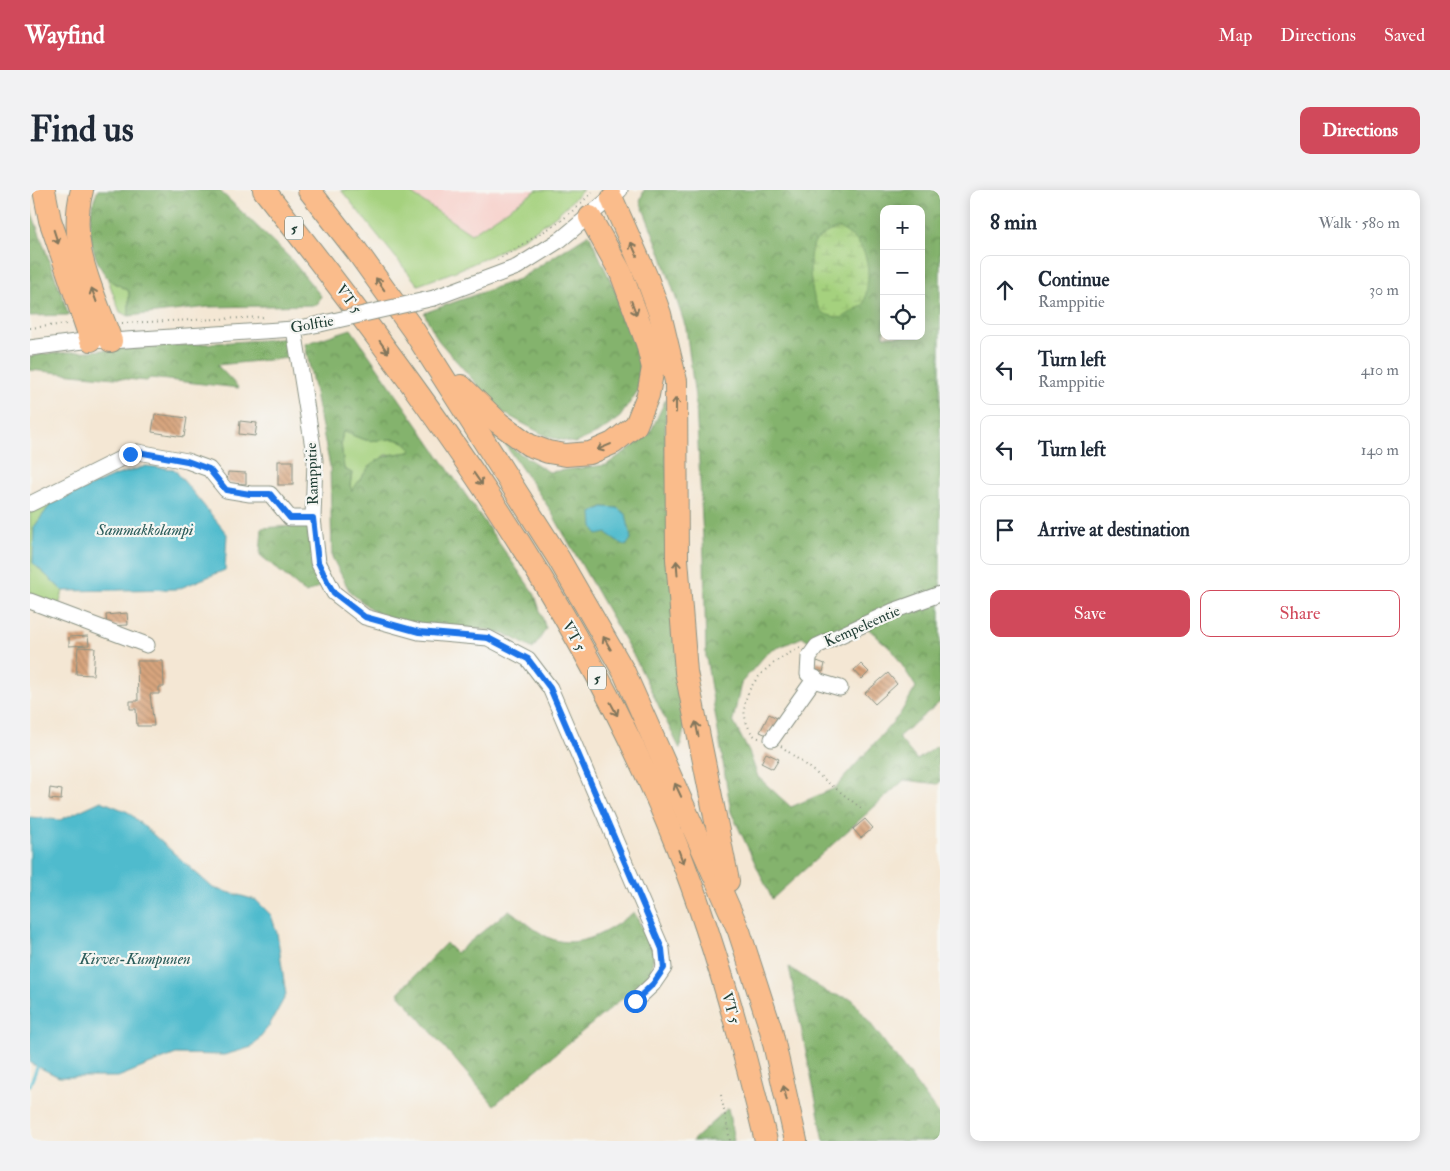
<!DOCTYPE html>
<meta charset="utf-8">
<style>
:root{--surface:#fff;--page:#f2f2f3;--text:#1f2937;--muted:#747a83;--line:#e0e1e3;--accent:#d1495b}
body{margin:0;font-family:"IM FELL Double Pica",serif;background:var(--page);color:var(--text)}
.controls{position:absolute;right:15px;top:15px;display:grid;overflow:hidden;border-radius:10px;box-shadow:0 2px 12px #0003}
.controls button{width:45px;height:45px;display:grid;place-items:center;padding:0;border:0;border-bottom:1px solid var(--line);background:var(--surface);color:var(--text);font:25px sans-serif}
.stop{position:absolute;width:15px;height:15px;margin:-11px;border:4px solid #1a73e8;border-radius:50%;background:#fff}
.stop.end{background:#1a73e8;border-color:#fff;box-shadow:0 1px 5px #0008}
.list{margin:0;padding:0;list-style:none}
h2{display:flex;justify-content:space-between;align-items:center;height:65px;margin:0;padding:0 20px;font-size:21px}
h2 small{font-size:16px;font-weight:400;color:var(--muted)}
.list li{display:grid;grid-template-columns:32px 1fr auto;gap:15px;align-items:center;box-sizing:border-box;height:70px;margin:0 10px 10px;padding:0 10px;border:1px solid var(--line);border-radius:10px}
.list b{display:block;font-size:19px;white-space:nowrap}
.list p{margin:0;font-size:16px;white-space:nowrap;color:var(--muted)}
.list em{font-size:16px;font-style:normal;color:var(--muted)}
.actions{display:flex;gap:10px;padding:15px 20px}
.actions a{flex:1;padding:11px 0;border:1px solid var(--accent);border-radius:10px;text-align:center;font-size:18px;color:var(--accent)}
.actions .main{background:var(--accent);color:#fff}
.icon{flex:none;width:28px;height:28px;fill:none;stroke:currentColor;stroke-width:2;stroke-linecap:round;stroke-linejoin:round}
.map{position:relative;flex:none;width:910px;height:951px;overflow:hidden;border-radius:10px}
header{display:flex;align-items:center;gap:30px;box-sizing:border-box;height:70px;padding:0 25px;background:var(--accent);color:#fff}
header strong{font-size:24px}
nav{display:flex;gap:28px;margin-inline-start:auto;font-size:18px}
.intro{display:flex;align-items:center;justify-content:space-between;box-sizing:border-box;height:120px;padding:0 30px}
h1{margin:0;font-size:35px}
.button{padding:12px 22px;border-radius:10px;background:var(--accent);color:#fff;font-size:18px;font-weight:700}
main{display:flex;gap:30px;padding:0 30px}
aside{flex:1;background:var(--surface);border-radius:10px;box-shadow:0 2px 12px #0003}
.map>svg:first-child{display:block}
</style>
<header>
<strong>Wayfind</strong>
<nav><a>Map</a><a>Directions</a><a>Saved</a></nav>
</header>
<div class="intro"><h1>Find us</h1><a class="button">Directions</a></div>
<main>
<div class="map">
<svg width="910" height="951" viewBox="0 0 910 951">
<defs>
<pattern id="forest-crowns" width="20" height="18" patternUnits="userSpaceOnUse" patternTransform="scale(1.25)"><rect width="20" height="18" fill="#84b36d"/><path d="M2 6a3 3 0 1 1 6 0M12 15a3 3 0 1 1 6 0" fill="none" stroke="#6b935a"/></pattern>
<pattern id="wetland-marsh" width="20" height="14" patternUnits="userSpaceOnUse" patternTransform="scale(1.25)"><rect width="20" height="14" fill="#a5d17e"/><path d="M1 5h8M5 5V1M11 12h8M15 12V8" fill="none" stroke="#8eb46e"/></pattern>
<pattern id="building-back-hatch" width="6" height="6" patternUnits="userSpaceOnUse" patternTransform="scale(1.25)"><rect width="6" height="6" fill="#d8a57e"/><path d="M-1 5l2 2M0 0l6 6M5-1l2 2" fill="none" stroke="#af8868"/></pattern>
</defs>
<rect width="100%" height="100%" fill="#f6f6f2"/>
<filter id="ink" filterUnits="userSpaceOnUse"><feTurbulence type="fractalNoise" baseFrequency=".02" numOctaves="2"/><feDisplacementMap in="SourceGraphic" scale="10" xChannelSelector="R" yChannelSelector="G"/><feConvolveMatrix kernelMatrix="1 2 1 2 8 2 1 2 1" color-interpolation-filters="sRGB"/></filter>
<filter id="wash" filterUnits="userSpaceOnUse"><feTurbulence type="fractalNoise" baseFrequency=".0096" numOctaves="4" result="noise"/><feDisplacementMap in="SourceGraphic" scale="20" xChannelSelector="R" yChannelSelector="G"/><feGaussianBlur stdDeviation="1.12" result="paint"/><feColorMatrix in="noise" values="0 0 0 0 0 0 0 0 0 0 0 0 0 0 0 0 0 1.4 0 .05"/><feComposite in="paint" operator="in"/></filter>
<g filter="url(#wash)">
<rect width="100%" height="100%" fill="#f4e7d4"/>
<path fill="#f7d0ca" d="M376,0L404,2L408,0H507L441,44Z"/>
<g fill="#a5d17e" stroke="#628759">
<path d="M311,0H376L441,44L507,0H553C544,8 535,18 525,26C484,58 436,78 388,95Z"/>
<path d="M77,87L99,101V126L90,122Z"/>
<path d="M313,241C320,244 328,248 336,250C353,253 366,242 381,258L380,262L356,265L338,278L322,302L320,295L322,283L314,279L311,253Z"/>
<path d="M15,306L21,314L4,337L3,373L33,401L25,430L0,417V307Z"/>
</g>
<g fill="url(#forest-crowns)" stroke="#527850" fill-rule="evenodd">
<path d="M68,0H189L259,67L291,106L287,115L178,117L99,126V101C92,97 81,92 76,86C58,62 55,26 68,0Z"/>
<path d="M614,0H910V512L868,547L887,570L907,556L910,592L908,594L874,590L742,709L701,622L676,467L674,368L666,215L656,138L630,61L610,11ZM854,19H891V146H854ZM834,435L863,461L886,497L870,524L805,598L761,617L728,587L719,562L703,531L711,493L738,462L773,447L787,456Z"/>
<path d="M0,15L2,23L39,125L0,126Z"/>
<path d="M559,44L606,146L609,168V199L590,227L570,242L545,253L518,247L470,221L408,150L394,123L489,89Z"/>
<path d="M321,139L505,405L516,439L503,459L482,447L460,440L379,433L348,425L320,402L302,367L300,276L275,154ZM313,241C320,244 328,248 336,250C353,253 366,242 381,258L380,262C344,266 342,272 322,301L320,295L322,283L314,279L311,253Z"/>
<path d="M265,148L269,167L187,175L209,198L120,188L117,191L0,180V167L12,164Z"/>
<path d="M636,209L635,248L654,539L650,559L606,470L519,318L474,253L519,282L576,275L619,245ZM573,317L587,318L598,338L601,349L586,351L577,343L567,319Z"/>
<path d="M283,328L298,393L276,403L230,365L232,338L263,336Z"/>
<path d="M479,720C491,728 512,747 525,750C554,758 582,739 604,722L624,762L621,782L600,802L464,915L368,803L416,753L426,763Z"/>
<path d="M759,777L798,803L822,809L910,926V951H794Z"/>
<path d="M698,918L704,951H662Z"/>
</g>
<path fill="url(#wetland-marsh)" stroke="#628759" d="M809,38C842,55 841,82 834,114L812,128C806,127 799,126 793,123C781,115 777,71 782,58C786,47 798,41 809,38Z"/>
<g fill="#50bbcd" stroke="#387c80">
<path d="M116,276L144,279L197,344L195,380L148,399L33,401L3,373L4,337L21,314L84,286Z"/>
<path d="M573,317L587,318L596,324L601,349L596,356L586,351L577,343L567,345L563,336L562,323Z"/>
<path d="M71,611L98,622L183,698L226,710L241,725L247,743L256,805L239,836L222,857L194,865L146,864L88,887H29L0,873V627L30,630Z"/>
</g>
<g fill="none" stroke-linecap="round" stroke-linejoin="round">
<path stroke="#50bbcd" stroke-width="3" d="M0,895L8,875"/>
</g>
<g id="blocks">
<g fill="url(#building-back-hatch)">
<path d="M125,224L157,228L154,247L122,242Z"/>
<path d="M210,231L227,233L225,246L209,244Z"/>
<rect x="248" y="271" width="15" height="24"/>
<path d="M198,282L216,283V294L197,293Z"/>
<path d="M97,423L98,435L77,436L76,425Z"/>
<path d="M58,446L59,455L39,456V447Z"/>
<path d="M48,457L65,458L63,485L46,484Z"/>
<path d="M107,471H133L134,497H129V504H120L124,536H107L106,519H100V511H108Z"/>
<path d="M787,471L795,474L793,482L785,479Z"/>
<path d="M831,474L839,482L832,489L824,480Z"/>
<path d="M858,483L867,494L845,514L835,503Z"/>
<path d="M739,524L751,530L745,539L741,537L737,545L730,542Z"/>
<path d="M736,563L749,569L743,579L731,573Z"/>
<path d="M20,598L32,600L31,610L19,609Z"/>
<path d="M835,629L843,638L831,648L823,639Z"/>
</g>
</g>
</g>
<g filter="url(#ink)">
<use href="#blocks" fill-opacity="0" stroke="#8a9284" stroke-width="1"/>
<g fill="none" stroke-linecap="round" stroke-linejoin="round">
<g stroke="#8a9284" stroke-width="17">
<g id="minor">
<path d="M404,108L487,77L530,50L590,0"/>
<path d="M264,139L285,270L283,328L288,372L304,403L335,427L389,442L458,448L498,469L520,498L632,759L634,778L623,794L605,811"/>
<path d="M0,158L61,150L81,151L264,139L290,134"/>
<path d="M0,314L100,264L108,262L157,271L179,279L196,300L220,304H240L260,328H283"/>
<path d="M0,411L117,455"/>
<path d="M810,498L790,492L778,484L779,467L787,456L863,421L910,404"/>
<path d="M742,549L785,488"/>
</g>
</g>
<g stroke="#8a9284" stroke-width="24">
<g id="highway">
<path d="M14,0L20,30L61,150"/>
<path d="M52,0C37,55 63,100 81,151"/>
<path d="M234,0C393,203 550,413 646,654C684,750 712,850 736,951"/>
<path d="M279,0L326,60L384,141L529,369L594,482L709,741L741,840L766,951"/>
<path d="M582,9L617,88L630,124L646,191L647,369L656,482L698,691"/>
<path d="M431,196L469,233L499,255L518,262L536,265L560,263L583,253L606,235L618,205L623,178L617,153L591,83L560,27"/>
</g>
</g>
<g stroke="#8a9284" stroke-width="2" stroke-dasharray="1 4" stroke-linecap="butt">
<path d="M551,13L565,0"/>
<path d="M467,70L531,31L548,16"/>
<path d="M92,133L235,127"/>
<path d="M0,138L37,134"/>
<path d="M729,548C722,546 720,541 717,534C704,499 742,470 770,458"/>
<path d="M751,556L831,618"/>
<path d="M691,905L700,951"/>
</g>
<use href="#minor" stroke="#fff" stroke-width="15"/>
<use href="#highway" stroke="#fabc8b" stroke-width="22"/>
<g stroke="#8a9284" stroke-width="17" stroke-linecap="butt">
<path id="minor-bridge" d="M290,134L404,108"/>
</g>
<use href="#minor-bridge" stroke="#fff" stroke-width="15"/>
</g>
<defs><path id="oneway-shaft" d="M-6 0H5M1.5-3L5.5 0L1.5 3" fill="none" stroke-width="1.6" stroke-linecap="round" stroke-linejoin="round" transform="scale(1.25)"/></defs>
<g stroke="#82765b">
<use href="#oneway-shaft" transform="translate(26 47) rotate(72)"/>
<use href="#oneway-shaft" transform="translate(604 59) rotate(-114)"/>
<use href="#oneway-shaft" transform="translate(350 94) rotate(-125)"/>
<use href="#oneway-shaft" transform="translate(64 105) rotate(-110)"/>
<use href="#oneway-shaft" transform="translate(604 118) rotate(69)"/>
<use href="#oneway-shaft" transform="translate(354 157) rotate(54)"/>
<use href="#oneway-shaft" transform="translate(646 215) rotate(-90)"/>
<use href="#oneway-shaft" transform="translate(574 257) rotate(157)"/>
<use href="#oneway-shaft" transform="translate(448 289) rotate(55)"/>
<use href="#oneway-shaft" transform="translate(647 378) rotate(-94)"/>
<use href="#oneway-shaft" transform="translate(577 453) rotate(-120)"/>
<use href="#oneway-shaft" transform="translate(584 519) rotate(62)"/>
<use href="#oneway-shaft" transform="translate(667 539) rotate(-101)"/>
<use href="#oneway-shaft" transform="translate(648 600) rotate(-115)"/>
<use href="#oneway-shaft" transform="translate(651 667) rotate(70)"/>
<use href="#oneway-shaft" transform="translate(755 903) rotate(-103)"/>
</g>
</g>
<g fill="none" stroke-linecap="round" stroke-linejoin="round" filter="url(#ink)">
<path stroke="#1a73e8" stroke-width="6" d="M100,264L108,262L157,271L179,279L196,300L220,304H240L260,328H283L288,372L298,393L304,403L335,427L389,442L458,448L498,469L520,498L632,759L634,778L623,794L605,811"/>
</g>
<g text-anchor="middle" stroke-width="4.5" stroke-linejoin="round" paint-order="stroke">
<g fill="#f6f6f2" stroke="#60746d" stroke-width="1">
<rect x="255" y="26.5" width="18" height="23" rx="4"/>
<rect x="558" y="476.5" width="18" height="23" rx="4"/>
</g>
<g font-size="14" font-weight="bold" fill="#1f3d34">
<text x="264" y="43">5</text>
<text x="567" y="493">5</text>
</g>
<g font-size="15" fill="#1f3d34" stroke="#f6f6f2">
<text transform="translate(319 109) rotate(54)" y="5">VT 5</text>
<text transform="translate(282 134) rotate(-10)" y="5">Golftie</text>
<text transform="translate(282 284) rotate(-92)" y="5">Ramppitie</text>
<text transform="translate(832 436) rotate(-24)" y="5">Kempeleentie</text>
<text transform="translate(544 446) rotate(61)" y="5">VT 5</text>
<text transform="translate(701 818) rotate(74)" y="5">VT 5</text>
</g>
<g font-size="16" font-style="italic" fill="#2b5c5a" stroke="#f6f6f2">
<text x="115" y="345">Sammakkolampi</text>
<text x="105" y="774">Kirves-Kumpunen</text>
</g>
</g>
</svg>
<div class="controls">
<button>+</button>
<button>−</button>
<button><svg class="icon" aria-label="locate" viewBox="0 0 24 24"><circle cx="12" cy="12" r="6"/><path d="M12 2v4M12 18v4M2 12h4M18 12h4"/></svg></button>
</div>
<div class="stop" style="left:605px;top:811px"></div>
<div class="stop end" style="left:100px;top:264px"></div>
</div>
<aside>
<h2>8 min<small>Walk · 580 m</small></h2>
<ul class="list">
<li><svg class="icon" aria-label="ahead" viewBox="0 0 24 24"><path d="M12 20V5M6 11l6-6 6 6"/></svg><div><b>Continue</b><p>Ramppitie</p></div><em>30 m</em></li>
<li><svg class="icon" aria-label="left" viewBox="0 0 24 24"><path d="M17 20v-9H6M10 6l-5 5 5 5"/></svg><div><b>Turn left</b><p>Ramppitie</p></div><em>410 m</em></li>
<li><svg class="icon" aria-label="left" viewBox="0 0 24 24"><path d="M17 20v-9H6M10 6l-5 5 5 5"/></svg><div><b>Turn left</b></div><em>140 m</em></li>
<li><svg class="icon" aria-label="arrive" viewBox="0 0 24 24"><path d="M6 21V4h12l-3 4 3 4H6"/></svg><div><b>Arrive at destination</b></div></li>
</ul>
<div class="actions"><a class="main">Save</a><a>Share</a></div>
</aside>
</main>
